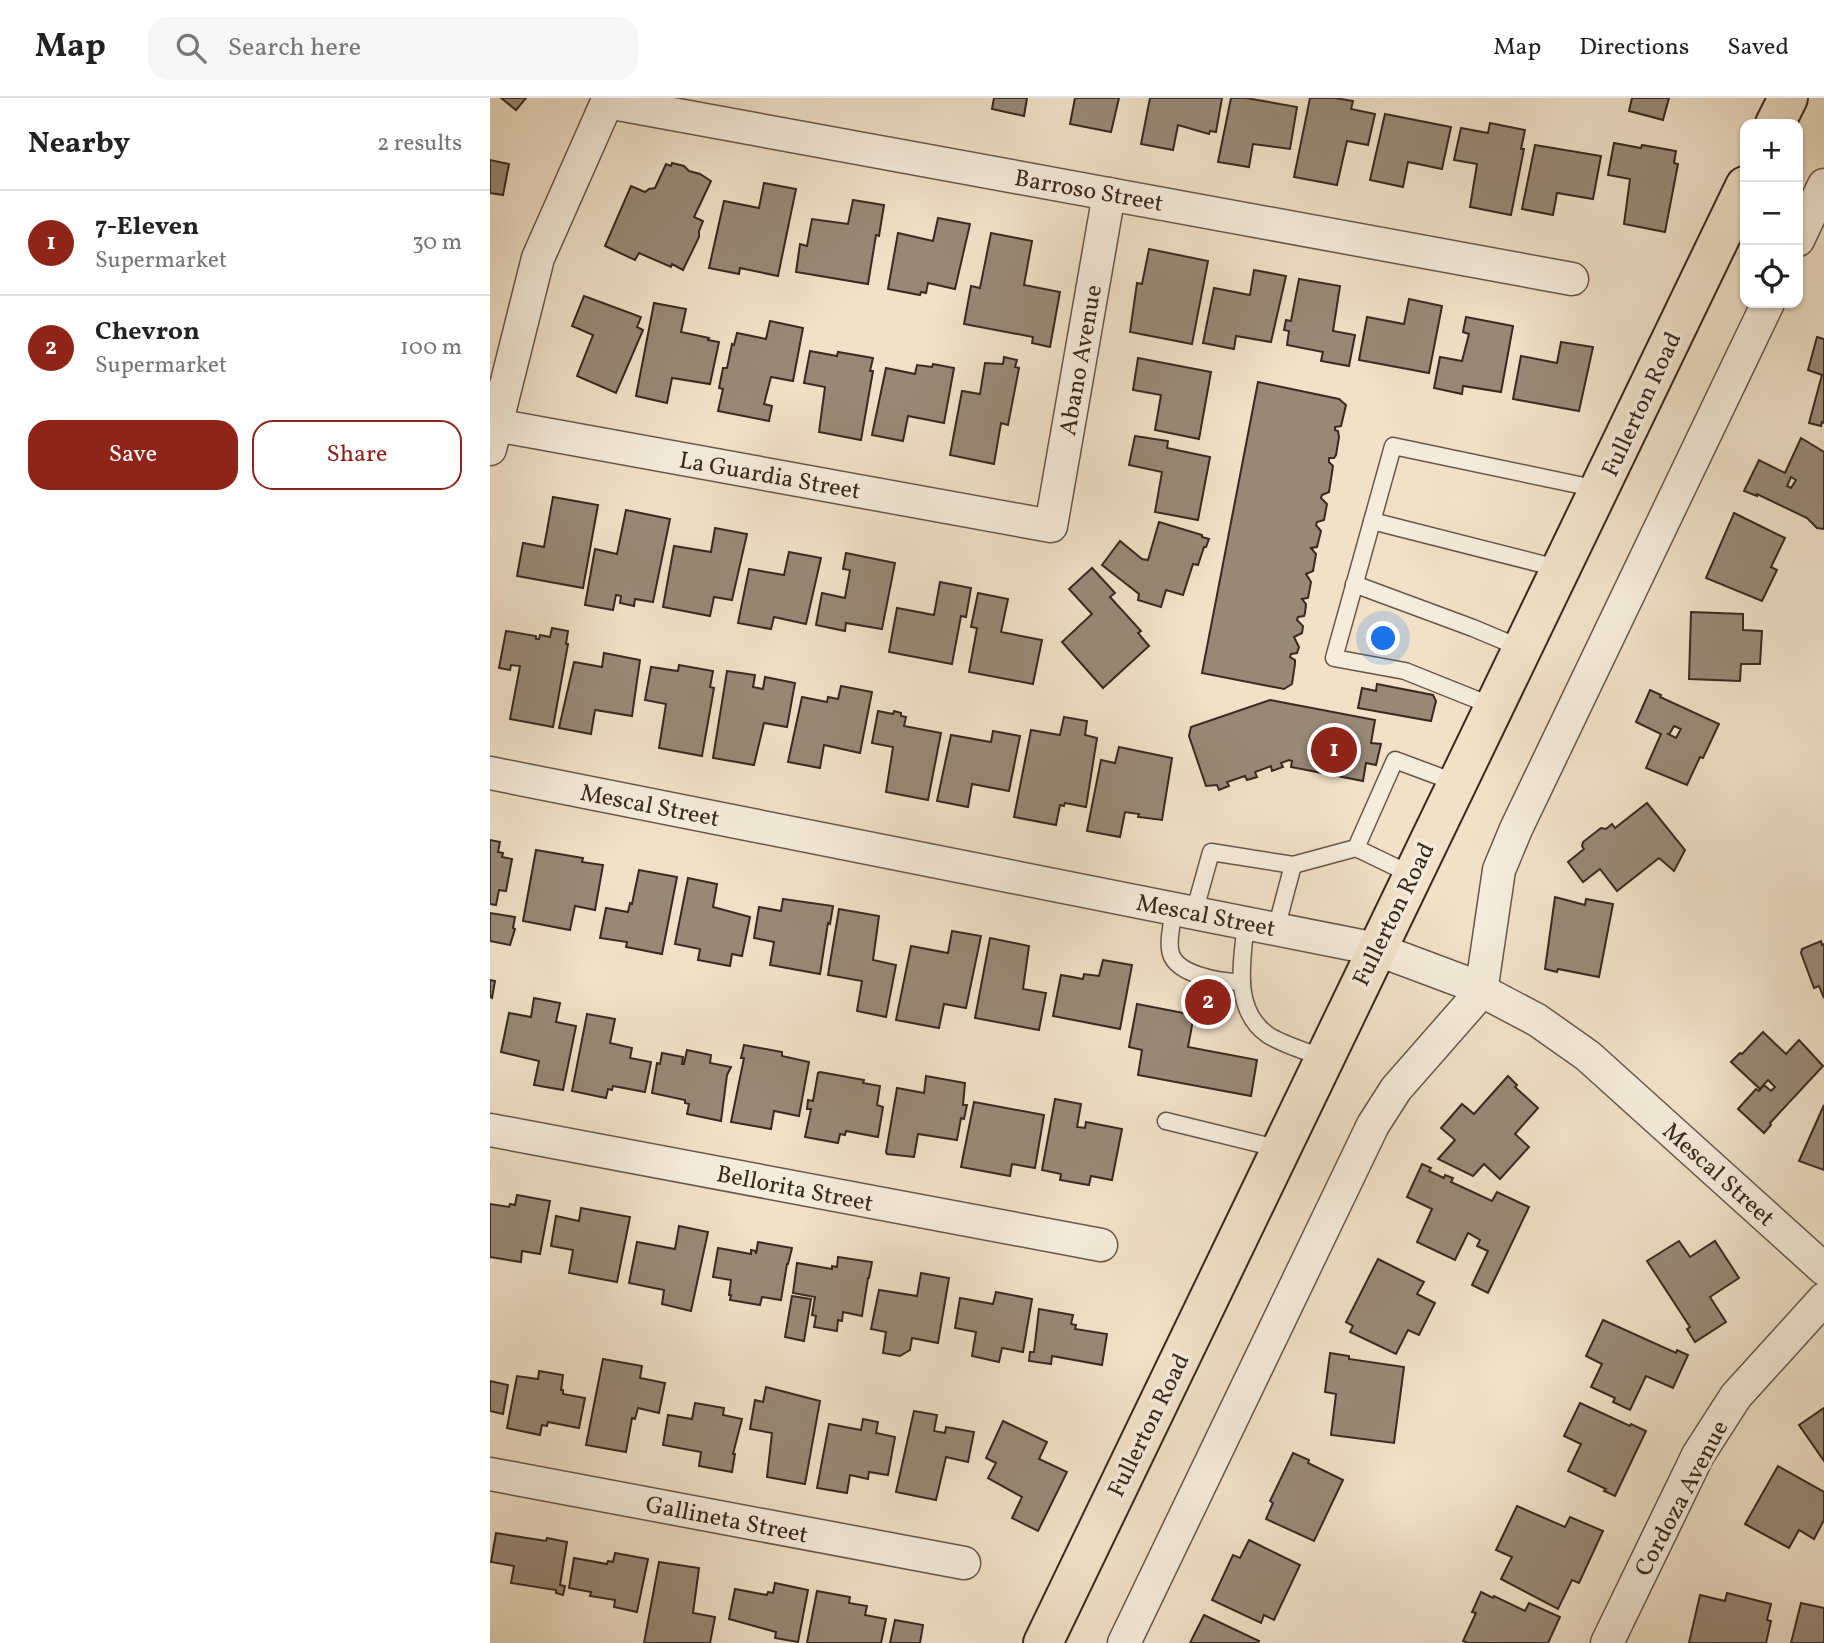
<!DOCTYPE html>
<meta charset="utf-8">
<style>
:root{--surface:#fff;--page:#f6f6f6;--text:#222;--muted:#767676;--line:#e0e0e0;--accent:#8f2418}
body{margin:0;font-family:Vollkorn,serif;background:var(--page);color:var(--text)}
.controls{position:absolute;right:21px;top:21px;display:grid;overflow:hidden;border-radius:14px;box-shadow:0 2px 5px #0004}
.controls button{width:63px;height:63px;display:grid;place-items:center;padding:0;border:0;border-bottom:2px solid var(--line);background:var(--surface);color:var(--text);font:35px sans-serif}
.you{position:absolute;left:894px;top:541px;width:24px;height:24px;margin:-18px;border:5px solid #fff;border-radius:50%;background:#1a73e8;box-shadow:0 0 0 10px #1a73e833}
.badge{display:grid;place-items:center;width:46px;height:46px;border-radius:50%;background:var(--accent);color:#fff;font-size:23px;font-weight:700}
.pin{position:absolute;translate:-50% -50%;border:4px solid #fff;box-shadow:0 2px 7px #0006}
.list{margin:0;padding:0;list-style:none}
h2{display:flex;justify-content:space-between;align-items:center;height:91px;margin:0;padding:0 28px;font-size:30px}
h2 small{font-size:23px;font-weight:400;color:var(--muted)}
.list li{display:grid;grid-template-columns:46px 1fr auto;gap:21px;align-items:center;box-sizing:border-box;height:105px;padding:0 28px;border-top:2px solid var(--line)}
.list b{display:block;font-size:26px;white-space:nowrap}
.list p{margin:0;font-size:23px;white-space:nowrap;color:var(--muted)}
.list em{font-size:23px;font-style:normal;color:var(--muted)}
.actions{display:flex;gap:14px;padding:21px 28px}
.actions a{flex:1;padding:16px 0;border:2px solid var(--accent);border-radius:21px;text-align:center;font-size:24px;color:var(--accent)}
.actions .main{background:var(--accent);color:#fff}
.icon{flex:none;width:38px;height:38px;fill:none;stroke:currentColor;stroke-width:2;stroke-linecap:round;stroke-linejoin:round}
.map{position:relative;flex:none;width:1334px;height:1545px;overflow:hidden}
header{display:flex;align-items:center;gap:42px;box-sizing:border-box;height:98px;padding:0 35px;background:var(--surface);border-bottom:2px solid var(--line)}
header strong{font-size:33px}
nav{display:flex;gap:38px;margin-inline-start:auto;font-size:24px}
.search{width:490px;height:63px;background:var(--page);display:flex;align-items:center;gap:18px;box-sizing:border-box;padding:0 24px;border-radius:21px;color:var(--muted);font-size:26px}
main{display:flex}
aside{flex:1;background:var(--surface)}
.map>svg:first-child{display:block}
</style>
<header>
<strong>Map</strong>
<div class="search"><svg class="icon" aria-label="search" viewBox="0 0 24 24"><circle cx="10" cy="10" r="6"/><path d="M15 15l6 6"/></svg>Search here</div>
<nav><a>Map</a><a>Directions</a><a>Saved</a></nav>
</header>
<main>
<aside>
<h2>Nearby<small>2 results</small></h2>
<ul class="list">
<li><span class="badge">1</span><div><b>7-Eleven</b><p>Supermarket</p></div><em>30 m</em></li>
<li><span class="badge">2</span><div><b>Chevron</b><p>Supermarket</p></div><em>100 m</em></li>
</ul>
<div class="actions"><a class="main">Save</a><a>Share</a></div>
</aside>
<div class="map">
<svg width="1334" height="1545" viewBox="0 0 1334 1545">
<rect width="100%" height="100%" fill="#f0e1c8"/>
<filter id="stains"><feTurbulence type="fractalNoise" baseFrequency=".00286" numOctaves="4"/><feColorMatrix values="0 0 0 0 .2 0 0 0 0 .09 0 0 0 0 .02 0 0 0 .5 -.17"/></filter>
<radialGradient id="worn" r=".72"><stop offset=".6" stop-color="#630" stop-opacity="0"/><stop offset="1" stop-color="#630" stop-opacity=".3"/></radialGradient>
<g fill="#988976" stroke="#39291e" stroke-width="2" fill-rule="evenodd">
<path d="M11,0H36L26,12Z"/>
<path d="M504,0H537L534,18L502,11Z"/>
<path d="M585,0H629L621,34L580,26Z"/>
<path d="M660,0H732L726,34L720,33L719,36L688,27L683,52L651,46Z"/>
<path d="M741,0H756L807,9L800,51L763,46L759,69L728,64Z"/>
<path d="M820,0H845L863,3L861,11L885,16L878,47L857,43L847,87L804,79Z"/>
<path d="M1142,0H1179L1173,22L1139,13Z"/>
<path d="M895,16L961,29L952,71L918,64L913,89L880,82Z"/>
<path d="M1000,25L1035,32L1031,51H1034L1021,117L980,109L987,66L964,62L971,30L998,35Z"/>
<path d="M1124,45L1151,50L1152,47L1186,53L1184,65L1188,66L1175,134L1134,126L1140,81L1118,77Z"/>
<path d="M1045,47L1111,58L1103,101L1067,95L1063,117L1032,111Z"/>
<path d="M0,62L19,66L13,97L0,95Z"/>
<path d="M182,65L194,68L199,73L210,76L221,83L204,119L213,123L209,133V139L193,172L182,166L181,169L149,155L145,162L115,148L141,88L155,94L159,91L165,90L176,66L181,68Z"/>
<path d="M274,85L306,91L288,178L250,170L249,176L219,170L234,103L269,110Z"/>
<path d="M363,102L394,107L389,138L386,137L378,186L306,174L310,146L317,148L322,121L358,126Z"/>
<path d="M448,120L480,126L465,191L438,185L436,195L431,194L430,197L398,191L408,135L443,143Z"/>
<path d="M501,135L542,143L534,187L570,194L560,249L542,245L543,239L474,226L481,188L490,190Z"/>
<path d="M659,151L718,163L702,246L640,234L647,185L652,186Z"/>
<path d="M764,172L796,178L781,244L746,238L744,251L713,245L724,190L760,197Z"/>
<path d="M809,181L850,188L843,233L865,237L859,268L831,263L833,254L797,247L799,233L794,232L796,222L801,223Z"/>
<path d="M94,198L151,219L147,229L153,232L126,295L87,278L103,237L82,228Z"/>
<path d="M919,201L952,208L939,275L869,262L877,219L914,226Z"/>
<path d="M164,205L196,211L191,234L219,240L218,242L229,244L220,286L182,280L177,305L146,298Z"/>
<path d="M976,219L1023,228L1011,294L973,288L972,296L944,290L950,259L972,263L979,236L973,234Z"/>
<path d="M280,223L313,230L303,283L281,279L274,306L282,308L279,323L228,313L233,291L229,290L233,270H237L242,246L244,247L247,235L276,241Z"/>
<path d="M1327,239L1334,241V325L1332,324L1331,328L1319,325L1332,277L1318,272Z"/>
<path d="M1071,244L1103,249L1089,313L1023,301L1031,258L1067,265Z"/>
<path d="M320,253L347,258L348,254L383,260L380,273H383L371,342L329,334L335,289L314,285Z"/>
<path d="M514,259L527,262L525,269L529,270L518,327L511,325L504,366L460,357L472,293L490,296L495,265L513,266Z"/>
<path d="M648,260L721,274L709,341L665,332L671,297L643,292Z"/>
<path d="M443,266L464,270L454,325L418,318L413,343L382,337L396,270L425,276L427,267L442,269Z"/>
<path d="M768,284L849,301L856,307L851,328L845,329V332L848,333L849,339L846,357L844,360H839V364L843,368L839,394L832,397L831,400L837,406L834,422L827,424L826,427L831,433L827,449L821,450L826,456L823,473L816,476L821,484L818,500L812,501L816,506L815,515L814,518L808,519L807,522L813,528L812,535L804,539L809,549L807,555L801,556L800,559L805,562V566L802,586L794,591L712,575Z"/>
<path d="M645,338L678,343L677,350L720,359L708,422L665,414L672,374L639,367Z"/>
<path d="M1311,340L1334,354V431L1327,430L1317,420L1267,396V398L1254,393L1269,362L1295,375ZM1301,379L1306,382L1301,390L1297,388Z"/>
<path d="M63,399L108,407L93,490L27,478L33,445L54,449Z"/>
<path d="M136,412L180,421L163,504L145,501L144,508L130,505L131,498L126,497L123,512L95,507L105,451L127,456Z"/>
<path d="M1244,415L1295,440L1281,469L1287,472L1272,503L1216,480Z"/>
<path d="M669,424L712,437V439L719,441L716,449H714L708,467L703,466L693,497L676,492L671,509L648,502L649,496L612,467L630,443L652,461L658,462Z"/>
<path d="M225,430L257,436L242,502L224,499L220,518L173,509L184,448L221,454Z"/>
<path d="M299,454L331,460L316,526L284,519L281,531L248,525L259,471L294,477Z"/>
<path d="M356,455L405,465L392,531L356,525L355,533L326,527L332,495L355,500L360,472L353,471Z"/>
<path d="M602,470L625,495L620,499L651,533L648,535L659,548L613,590L572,544L602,516L579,491Z"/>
<path d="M450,484L481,490L476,519L471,518L462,566L399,554L407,510L444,517Z"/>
<path d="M488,495L518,501L511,534L552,542L543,586L479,574L487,530L481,529Z"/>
<path d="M1201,514L1253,516V532L1272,533L1270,566H1251L1250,583L1199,581Z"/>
<path d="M62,530L78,533L76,546H78L63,629L20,621L30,568L21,567L20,572L9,570L16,533L46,538V541H49L50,537L60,539Z"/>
<path d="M114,555L150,562L142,618L105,612L101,636L69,630L84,564L112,569Z"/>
<path d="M189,567L223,573L220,589L224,590L212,658L169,650L176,606L155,602L161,569L188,573Z"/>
<path d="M237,573L265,577L263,589L273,591L275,579L305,585L297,629L274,625L264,667L223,660Z"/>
<path d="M887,586L943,597L946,603L941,623L868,610L872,590L886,593Z"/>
<path d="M351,588L382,594L370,655L334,647L330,670L298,664L312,599L337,604L338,599L348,601Z"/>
<path d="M1160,592L1171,597L1170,599L1229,626L1213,660L1210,659L1197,687L1156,670L1171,636L1146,624ZM1184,628L1191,631L1186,640L1178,636L1180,635Z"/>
<path d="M780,602L885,622L881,645L891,646L886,667L876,665L873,683L801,669L802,663L799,662L791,665L793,669L782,673L781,668L765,674L767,679L757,682L755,678L737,684L739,688L729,692L727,687L716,688L699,638L701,629Z"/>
<path d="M388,613L403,616L404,613L411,615V618L416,619L414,628L451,635L438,702L396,694L403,649L382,645Z"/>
<path d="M574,619L597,623L595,637L607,640L596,709L575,705L574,708L570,707L566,727L524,719L541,632L570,637Z"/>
<path d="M503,633L530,638L519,693L482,686L478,709L447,703L461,637L501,644Z"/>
<path d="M629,649L682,660L672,722L648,719L649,716L635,714L630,739L597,733L611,662L625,665Z"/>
<path d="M1157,705L1195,752L1184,773L1169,760L1127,793L1110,771L1093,784L1078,764L1094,751L1092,748L1093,744L1111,730L1116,731L1122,726L1125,730Z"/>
<path d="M0,742L10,744L8,754L13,755L12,759L22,761L16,793L9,792L6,807L0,806Z"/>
<path d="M46,752L93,760L92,764L113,767L105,812L85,808L80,832L33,823Z"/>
<path d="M149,772L187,779L172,856L136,849L137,844L110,840L116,810L138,814L140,805L142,806Z"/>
<path d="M198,780L227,786L223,809L260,819L252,858L242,856L240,868L208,862L210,851L185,846Z"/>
<path d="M1065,799L1095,807L1096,801L1123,806L1109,879L1068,871L1067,874L1055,871Z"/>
<path d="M293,801L343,808L340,826L338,825L330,876L280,867L284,844L264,840L269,809L291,813Z"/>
<path d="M349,811L389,818L383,862L406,867L396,919L367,913L372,883L338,877Z"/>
<path d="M0,815L25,819L23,830L25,831L20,847L0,843Z"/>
<path d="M462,833L491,838L476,910L454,906L449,930L406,922L421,848L458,855Z"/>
<path d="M500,840L539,848L533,891L556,895L549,932L485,920Z"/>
<path d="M1331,843L1332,847L1334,846V900L1329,888L1324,890L1311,855L1312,851Z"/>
<path d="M613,862L642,867L630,931L563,918L571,877L593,881L594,876L609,878Z"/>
<path d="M0,882L5,883L2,900L0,899Z"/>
<path d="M44,900L70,905L66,924L86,928L73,992L44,987L49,963L11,954L19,915L41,919Z"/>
<path d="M647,906L704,917L698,949L767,962L761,998L648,977L652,952L639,949Z"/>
<path d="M97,916L125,921L120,945L142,950L140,960L161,964L155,994L123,988L122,992L118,991L116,1000L82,993Z"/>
<path d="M1273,934L1296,956L1309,942L1333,968L1280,1025L1281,1027L1274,1035L1248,1011L1266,991L1269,993L1274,987L1281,993L1285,989L1278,982L1270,991L1241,964L1250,955L1252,956Z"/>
<path d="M254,947L292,954V958L319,964L309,1018L284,1013L281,1031L241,1024L254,960H251Z"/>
<path d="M197,952L221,957L220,965L241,969L237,977L231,1023L197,1016L199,1006L195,1005V1002L162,995L167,965L170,966L172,955L193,959L192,966H194Z"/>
<path d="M330,974L374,982L373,985L390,988L387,1007L393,1009L388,1039L356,1033L355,1037L350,1036L348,1045L315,1039L321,1011H317L318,1002L323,1003L328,975Z"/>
<path d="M436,978L475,985L473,1007H477L474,1021L471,1020L467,1042L428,1036L424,1059L397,1056L396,1054L407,990L434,995Z"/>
<path d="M1018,978L1027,987L1025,989L1048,1010L1025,1036L1039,1049L1010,1081L994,1066L983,1078L948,1061L965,1042L951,1030L972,1006L984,1016Z"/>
<path d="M565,1001L591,1006L587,1029L595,1030L596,1024L632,1031L622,1082L601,1078L599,1087L570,1082L571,1076L552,1072Z"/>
<path d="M484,1004L554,1017L545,1070L522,1066L520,1078L471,1069Z"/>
<path d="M1334,1007V1072L1309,1063Z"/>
<path d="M932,1066L941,1070L939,1073L954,1080L955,1077L963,1080L961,1084L1002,1103L1007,1094L1039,1109L998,1195L982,1187L998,1153L987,1148L990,1142L978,1135L965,1162L927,1144L942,1111L917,1099Z"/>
<path d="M27,1097L60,1103L50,1156L32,1153L31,1164L0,1159V1106L19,1109L20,1106L25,1107Z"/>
<path d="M91,1110L140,1119L127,1184L79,1175L83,1152L61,1148L66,1118L89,1123Z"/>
<path d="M189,1128L218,1134L201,1213L172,1206L174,1192L139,1185L147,1144L185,1151Z"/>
<path d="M1189,1143L1200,1159L1225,1143L1249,1180L1220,1199L1236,1224L1205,1244L1197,1231L1200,1229L1157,1163Z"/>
<path d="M268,1144L302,1150L298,1166H297L291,1202L272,1199L270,1207L240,1202L241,1197H239L241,1182L223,1179L228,1150L261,1156V1152L266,1153V1156Z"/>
<path d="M348,1159L382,1164L379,1180H378L372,1218L353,1214L352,1223L348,1222L347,1233L324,1229L326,1218L322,1217L325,1199L303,1195L307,1165L342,1171V1168L347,1169Z"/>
<path d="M888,1161L934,1184L927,1196L945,1205L929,1237L918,1232L906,1256L860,1234L863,1228L856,1224Z"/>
<path d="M431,1175L459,1180L448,1245L422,1240L420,1252L410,1258L393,1255L396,1234L381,1231L389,1192L427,1198Z"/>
<path d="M506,1194L542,1201L533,1254L512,1250L509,1264L482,1258L486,1234L465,1230L470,1200L503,1206Z"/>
<path d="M302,1198L321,1201L314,1243L295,1239Z"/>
<path d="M549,1211L583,1217L581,1226L586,1227L585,1231L617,1236L612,1267L562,1258L561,1266L539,1263L540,1254H544Z"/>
<path d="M1113,1222L1186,1255L1187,1252L1198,1257L1183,1290L1156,1278L1140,1312L1123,1304L1125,1300L1101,1289L1112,1266L1096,1258Z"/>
<path d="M840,1255L859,1258V1261L914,1269L904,1345L841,1337L846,1296L835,1294Z"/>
<path d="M113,1261L152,1268L150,1280L175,1285L169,1315L148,1310L145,1321L142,1320L136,1354L96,1347Z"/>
<path d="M49,1273L73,1277L71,1292H73V1296L95,1300L89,1330L58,1324L57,1328L52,1327L50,1337L17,1330L27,1278L48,1281Z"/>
<path d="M0,1283L18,1287L13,1316L0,1313Z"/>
<path d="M276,1289L330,1303L315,1386L277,1379L282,1335L260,1331L265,1302L273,1304Z"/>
<path d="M205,1305L234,1310L233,1317L252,1321L243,1356H245L242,1374L209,1368L211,1354L173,1347L178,1317L202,1321Z"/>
<path d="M1090,1305L1140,1328L1141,1326L1156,1333L1125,1398L1114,1393L1116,1391L1078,1373L1091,1346L1074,1338Z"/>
<path d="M1334,1310V1363L1309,1327Z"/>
<path d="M424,1313L447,1317L444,1333L455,1335L456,1329L484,1334L478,1364L456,1359L446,1402L406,1394Z"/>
<path d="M373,1321L388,1324L386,1335L405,1339L398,1377L379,1374L378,1381L360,1377L357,1395L327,1390L339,1326L371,1332Z"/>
<path d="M513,1323L557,1344L549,1361L577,1374L548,1433L522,1420L532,1399L498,1380L506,1365L496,1360Z"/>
<path d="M803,1355L819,1362L818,1365L853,1382L824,1443L776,1421L783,1405L780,1403Z"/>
<path d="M1288,1368L1334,1394V1422L1324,1441L1309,1432L1299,1450L1255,1426Z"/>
<path d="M1027,1408L1075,1429L1080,1419L1113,1433L1089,1485L1082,1482L1068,1511L1011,1481L1022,1459L1006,1452Z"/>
<path d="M6,1435L56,1443L57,1440L77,1444L70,1487L75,1488L73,1497L66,1495V1492L21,1485L24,1468L1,1464Z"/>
<path d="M759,1442L810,1467L784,1522L774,1517L771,1525L722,1502L743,1457L750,1460Z"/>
<path d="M125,1455L158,1461L147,1514L124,1509L125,1502L100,1498L101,1494L79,1490L84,1460L117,1466L118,1463L123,1464Z"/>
<path d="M169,1464L209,1470L203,1515L225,1519L220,1545H154Z"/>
<path d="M285,1485L318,1492L308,1544L285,1540L286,1534L239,1521L245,1491L277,1497L278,1494L283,1495Z"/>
<path d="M327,1493L360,1499L359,1505L377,1508L375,1517L396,1521L391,1545H317Z"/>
<path d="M991,1494L1003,1500L1004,1498L1035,1513L1039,1505L1070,1519L1058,1545H978L973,1543L986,1515L982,1514Z"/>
<path d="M1237,1495L1281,1506L1277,1522L1281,1523L1276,1545H1199L1210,1497L1235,1503Z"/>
<path d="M1311,1505L1334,1510V1545H1301Z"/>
<path d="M714,1517L769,1543L768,1545H700Z"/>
<path d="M405,1522L433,1527L430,1545H400Z"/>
</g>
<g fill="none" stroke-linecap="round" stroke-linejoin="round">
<g stroke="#675748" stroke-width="19">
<g id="lane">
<path d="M882,423L1071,471"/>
<path d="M864,486L983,530L1033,551"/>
<path d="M1005,609L915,573L844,560L903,348L1108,391"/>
<path d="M866,750L922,777"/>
<path d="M684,811C683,823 678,838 680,851C682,877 731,884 752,884"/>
<path d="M704,815L721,754L803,767L866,750L905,662L967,685"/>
<path d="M756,825C752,863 742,912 778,937C794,947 816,953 833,960"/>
<path d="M786,831L803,767"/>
<path d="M676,1023L790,1051"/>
</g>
</g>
<g stroke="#675748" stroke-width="35">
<g id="street">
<path d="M1308,142L1334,87"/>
<path d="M0,326L561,428L619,96"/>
<path d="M0,351L48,160L117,4L1082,181"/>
<path d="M0,675L886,851L977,885L1047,922L1098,958L1334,1171"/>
<path d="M0,1032L611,1147"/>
<path d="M0,1376L474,1465"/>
<path d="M634,1545L883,1027L906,991L991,894L1009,772L1026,731L1278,205"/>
<path d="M1117,1545L1208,1357L1246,1298L1334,1201"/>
</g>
</g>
<g stroke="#39291e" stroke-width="42">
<g id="primary">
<path d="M1285,26L1298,0"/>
<path d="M553,1545L1255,88"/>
</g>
</g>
<use href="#lane" stroke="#f5ecdb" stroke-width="16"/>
<use href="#street" stroke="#f5ecdb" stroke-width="32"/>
<use href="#primary" stroke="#f0e1c8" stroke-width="38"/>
</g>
<g text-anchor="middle" stroke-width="7" stroke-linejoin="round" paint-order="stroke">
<g font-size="24" fill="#39291e" stroke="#f5ecdb">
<text transform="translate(599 92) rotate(10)" y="8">Barroso Street</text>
<text transform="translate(590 262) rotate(-80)" y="8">Abano Avenue</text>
<text transform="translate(1151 306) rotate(-65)" y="8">Fullerton Road</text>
<text transform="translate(280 377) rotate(10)" y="8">La Guardia Street</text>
<text transform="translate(160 707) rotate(11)" y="8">Mescal Street</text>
<text transform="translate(903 816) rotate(-64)" y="8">Fullerton Road</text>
<text transform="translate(716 817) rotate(11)" y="8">Mescal Street</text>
<text transform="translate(1229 1076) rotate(42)" y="8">Mescal Street</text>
<text transform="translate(305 1090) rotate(11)" y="8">Bellorita Street</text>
<text transform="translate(658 1327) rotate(-64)" y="8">Fullerton Road</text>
<text transform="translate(1191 1400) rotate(-62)" y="8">Cordoza Avenue</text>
<text transform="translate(237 1421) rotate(11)" y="8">Gallineta Street</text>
</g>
</g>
<rect width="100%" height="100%" filter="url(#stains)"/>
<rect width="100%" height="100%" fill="url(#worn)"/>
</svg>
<div class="controls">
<button>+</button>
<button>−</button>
<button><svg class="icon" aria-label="locate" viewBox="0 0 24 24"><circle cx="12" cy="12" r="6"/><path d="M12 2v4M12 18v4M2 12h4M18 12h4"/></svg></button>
</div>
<div class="you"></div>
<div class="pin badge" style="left:844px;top:652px">1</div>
<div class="pin badge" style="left:718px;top:904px">2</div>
</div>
</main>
